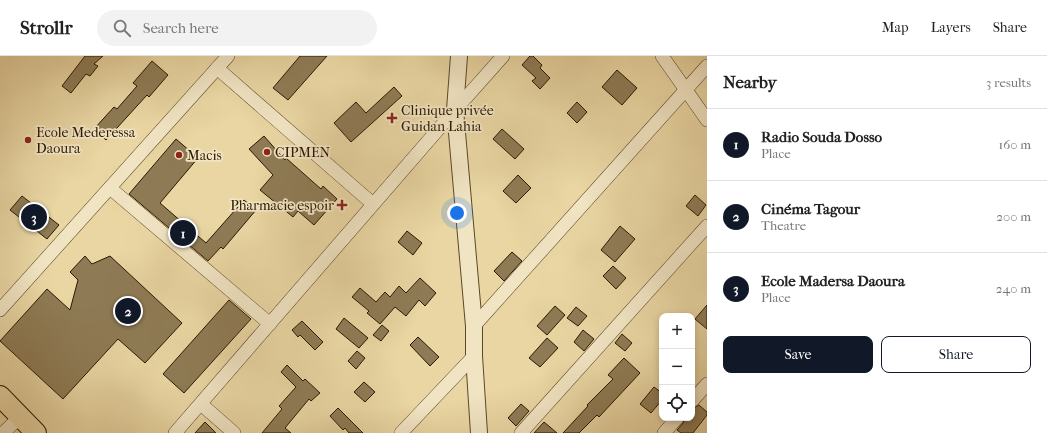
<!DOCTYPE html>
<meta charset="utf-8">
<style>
:root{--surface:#fff;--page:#f2f2f2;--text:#222;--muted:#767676;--line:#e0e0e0;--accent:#111827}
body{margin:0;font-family:"IM FELL French Canon",serif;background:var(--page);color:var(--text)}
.controls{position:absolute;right:12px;bottom:12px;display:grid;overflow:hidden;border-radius:8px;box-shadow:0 2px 6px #0003}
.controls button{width:36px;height:36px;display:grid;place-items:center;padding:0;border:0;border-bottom:1px solid var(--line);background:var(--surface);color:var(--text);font:20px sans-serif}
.you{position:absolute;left:457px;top:157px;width:14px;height:14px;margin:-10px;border:3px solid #fff;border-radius:50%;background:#1a73e8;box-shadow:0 0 0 6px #1a73e833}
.badge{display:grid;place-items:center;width:26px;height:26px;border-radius:50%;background:var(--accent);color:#fff;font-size:13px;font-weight:700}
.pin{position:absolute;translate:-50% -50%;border:2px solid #fff;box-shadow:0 1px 4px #0006}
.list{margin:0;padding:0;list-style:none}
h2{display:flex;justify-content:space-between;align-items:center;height:52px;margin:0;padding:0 16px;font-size:17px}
h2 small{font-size:13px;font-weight:400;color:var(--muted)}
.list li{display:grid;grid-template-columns:26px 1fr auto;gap:12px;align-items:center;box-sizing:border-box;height:72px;padding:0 16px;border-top:1px solid var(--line)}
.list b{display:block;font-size:15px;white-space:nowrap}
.list p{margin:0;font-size:13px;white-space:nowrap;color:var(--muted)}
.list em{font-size:13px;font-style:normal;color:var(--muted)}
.actions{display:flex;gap:8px;padding:12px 16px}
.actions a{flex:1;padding:9px 0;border:1px solid var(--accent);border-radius:8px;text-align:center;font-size:14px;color:var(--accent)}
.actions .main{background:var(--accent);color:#fff}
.icon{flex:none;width:22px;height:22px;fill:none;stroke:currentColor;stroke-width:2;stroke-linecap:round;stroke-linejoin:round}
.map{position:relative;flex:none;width:707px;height:377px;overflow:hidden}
header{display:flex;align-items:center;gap:24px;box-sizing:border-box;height:56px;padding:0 20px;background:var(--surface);border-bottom:1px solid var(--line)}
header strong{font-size:19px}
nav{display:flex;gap:22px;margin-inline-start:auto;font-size:14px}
.search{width:280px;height:36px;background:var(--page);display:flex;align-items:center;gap:10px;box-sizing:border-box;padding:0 14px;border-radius:22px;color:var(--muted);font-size:15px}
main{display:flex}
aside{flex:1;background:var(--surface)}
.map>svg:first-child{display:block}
</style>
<header>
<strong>Strollr</strong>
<div class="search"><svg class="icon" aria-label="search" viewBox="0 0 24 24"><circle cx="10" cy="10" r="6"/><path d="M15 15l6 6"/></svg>Search here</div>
<nav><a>Map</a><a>Layers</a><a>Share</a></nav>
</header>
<main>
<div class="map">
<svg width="707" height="377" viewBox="0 0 707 377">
<rect width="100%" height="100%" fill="#e9d6a3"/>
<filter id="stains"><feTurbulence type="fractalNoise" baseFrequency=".005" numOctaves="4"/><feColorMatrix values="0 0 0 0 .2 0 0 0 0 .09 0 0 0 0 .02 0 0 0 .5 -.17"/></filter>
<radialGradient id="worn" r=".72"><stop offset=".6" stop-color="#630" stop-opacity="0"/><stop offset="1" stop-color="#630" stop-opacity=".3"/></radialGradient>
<g fill="#8e7b55" stroke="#2b1800">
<path d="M85,0H103L94,8L98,10L90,20L86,18L71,37L62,30Z"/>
<path d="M300,0H327L288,44L273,32Z"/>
<path d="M530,0H533L542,9L540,12L550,22L540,33L532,25L536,22L522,9Z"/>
<path d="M152,5L168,19L149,41L147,39L106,84L94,73L114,51L117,53L137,30L133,27Z"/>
<path d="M617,14L637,32L622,49L602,31Z"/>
<path d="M394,31L402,40L351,86L334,67L356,46L366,57Z"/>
<path d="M577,46L587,56L577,67L567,57Z"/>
<path d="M502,73L524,93L515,103L493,83Z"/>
<path d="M264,80L285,104L286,102L321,133L323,130L337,143L314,169L298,155L293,161L260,134L273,119L249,93Z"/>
<path d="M176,83L198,102L160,147L206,187L244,144L256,154L223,193L221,191L208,205L129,138Z"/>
<path d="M518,119L531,132L516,147L503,135Z"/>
<path d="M695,139L706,149L698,160L686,150Z"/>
<path d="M22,140L59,169L47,183L10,154Z"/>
<path d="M620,170L635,183L615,206L601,194Z"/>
<path d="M407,175L422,187L413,199L398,186Z"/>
<path d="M512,196L522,205L504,225L494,215Z"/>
<path d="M85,200L92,208L110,200L182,267L145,307L118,283L63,343L0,285L47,233L70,254L78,224L70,216Z"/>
<path d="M613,210L626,222L616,233L603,220Z"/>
<path d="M420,222L436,237L425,250L419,244L406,260L395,251L380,268L367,257L369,255L352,241L360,232L376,246L385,236L390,241L399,230L406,237Z"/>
<path d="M229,244L251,263L184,337L163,318Z"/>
<path d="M707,249V273L695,263Z"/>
<path d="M555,250L565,259L547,279L537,270Z"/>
<path d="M576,251L587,260L578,270L567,262Z"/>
<path d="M344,262L368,282L359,292L336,273Z"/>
<path d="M302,265L323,286L315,294L300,279L298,281L292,274Z"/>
<path d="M382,269L389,275L381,285L373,279Z"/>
<path d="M583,274L594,283L584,295L574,286Z"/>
<path d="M622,278L632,287L625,295L615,287Z"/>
<path d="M418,281L439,301L430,310L410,289Z"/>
<path d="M547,282L558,292L540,311L529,302Z"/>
<path d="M357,295L365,302L356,313L348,305Z"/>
<path d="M624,302L640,317L599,361L597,359L579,377H563L588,350L587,349L613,323L608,319Z"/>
<path d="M287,309L303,325L305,323L320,337L311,345L309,343L285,372L291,377H262L282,353L279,350L296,331L281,316Z"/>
<path d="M364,326L375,336L365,346L354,336Z"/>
<path d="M654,331L662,337V344L651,357L640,348Z"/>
<path d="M521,348L529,355L516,370L508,362Z"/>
<path d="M699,349L707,356V359L693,377H681L677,374L683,367L685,362H692V353Z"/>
<path d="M338,352L363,377H349L345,372L343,374L330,360Z"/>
<path d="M205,366L216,377H195Z"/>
<path d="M544,366L557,377H534Z"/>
</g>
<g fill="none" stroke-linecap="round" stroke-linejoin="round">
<g stroke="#5a4829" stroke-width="14">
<g id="minor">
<path d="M662,0L707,64"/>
<path d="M217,12L373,148"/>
<path d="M110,132L270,268"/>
<path d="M0,254L228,0"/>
<path d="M474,270L707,10"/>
<path d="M692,345L707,328"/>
<path d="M201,348L234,377"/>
<path d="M3,377L20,361"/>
<path d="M175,377L455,54L503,0"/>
<path d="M401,377L474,300"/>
<path d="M521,377L707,170"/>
<path d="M664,377L677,362"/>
</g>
</g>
<g stroke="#5a4829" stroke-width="18">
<path id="tertiary" d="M459,0L455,54L474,270V300L479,377"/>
</g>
<g stroke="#2b1800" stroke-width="22">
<path id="primary" d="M0,340L36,377"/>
</g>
<use href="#minor" stroke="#f1e4c3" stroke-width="13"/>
<use href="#tertiary" stroke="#f1e4c3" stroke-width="16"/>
<use href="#primary" stroke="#e9d6a3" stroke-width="20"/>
</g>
<g fill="#8f2418" stroke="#f1e4c3" stroke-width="1.5">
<path d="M390 56h4v4h4v4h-4v4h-4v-4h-4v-4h4z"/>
<circle cx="28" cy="84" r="4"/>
<circle cx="267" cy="96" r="4"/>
<circle cx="179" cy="99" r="4"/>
<path d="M340 143h4v4h4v4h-4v4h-4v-4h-4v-4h4z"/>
</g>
<g text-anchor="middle" stroke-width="3.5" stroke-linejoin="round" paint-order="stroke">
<g font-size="14" fill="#2b1800" stroke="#f1e4c3" text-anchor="start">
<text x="401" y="59">Clinique privée<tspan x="401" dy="16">Guidan Lahia</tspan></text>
<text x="36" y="81">Ecole Mederessa<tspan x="36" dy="16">Daoura</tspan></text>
<text x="275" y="101">CIPMEN</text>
<text x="187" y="104">Macis</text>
<text x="334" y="154" text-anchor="end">Pharmacie espoir</text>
</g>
</g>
<rect width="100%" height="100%" filter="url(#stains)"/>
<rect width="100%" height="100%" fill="url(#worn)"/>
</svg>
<div class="controls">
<button>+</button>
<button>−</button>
<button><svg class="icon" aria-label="locate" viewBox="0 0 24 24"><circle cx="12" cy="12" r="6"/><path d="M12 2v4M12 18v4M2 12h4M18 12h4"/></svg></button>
</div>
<div class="you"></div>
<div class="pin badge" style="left:183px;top:177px">1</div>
<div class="pin badge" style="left:128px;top:255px">2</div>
<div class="pin badge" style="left:34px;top:161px">3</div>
</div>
<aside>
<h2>Nearby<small>3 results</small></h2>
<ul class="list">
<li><span class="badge">1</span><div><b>Radio Souda Dosso</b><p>Place</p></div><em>160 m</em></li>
<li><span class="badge">2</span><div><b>Cinéma Tagour</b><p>Theatre</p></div><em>200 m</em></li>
<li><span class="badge">3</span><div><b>Ecole Madersa Daoura</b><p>Place</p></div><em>240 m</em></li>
</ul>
<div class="actions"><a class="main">Save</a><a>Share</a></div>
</aside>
</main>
